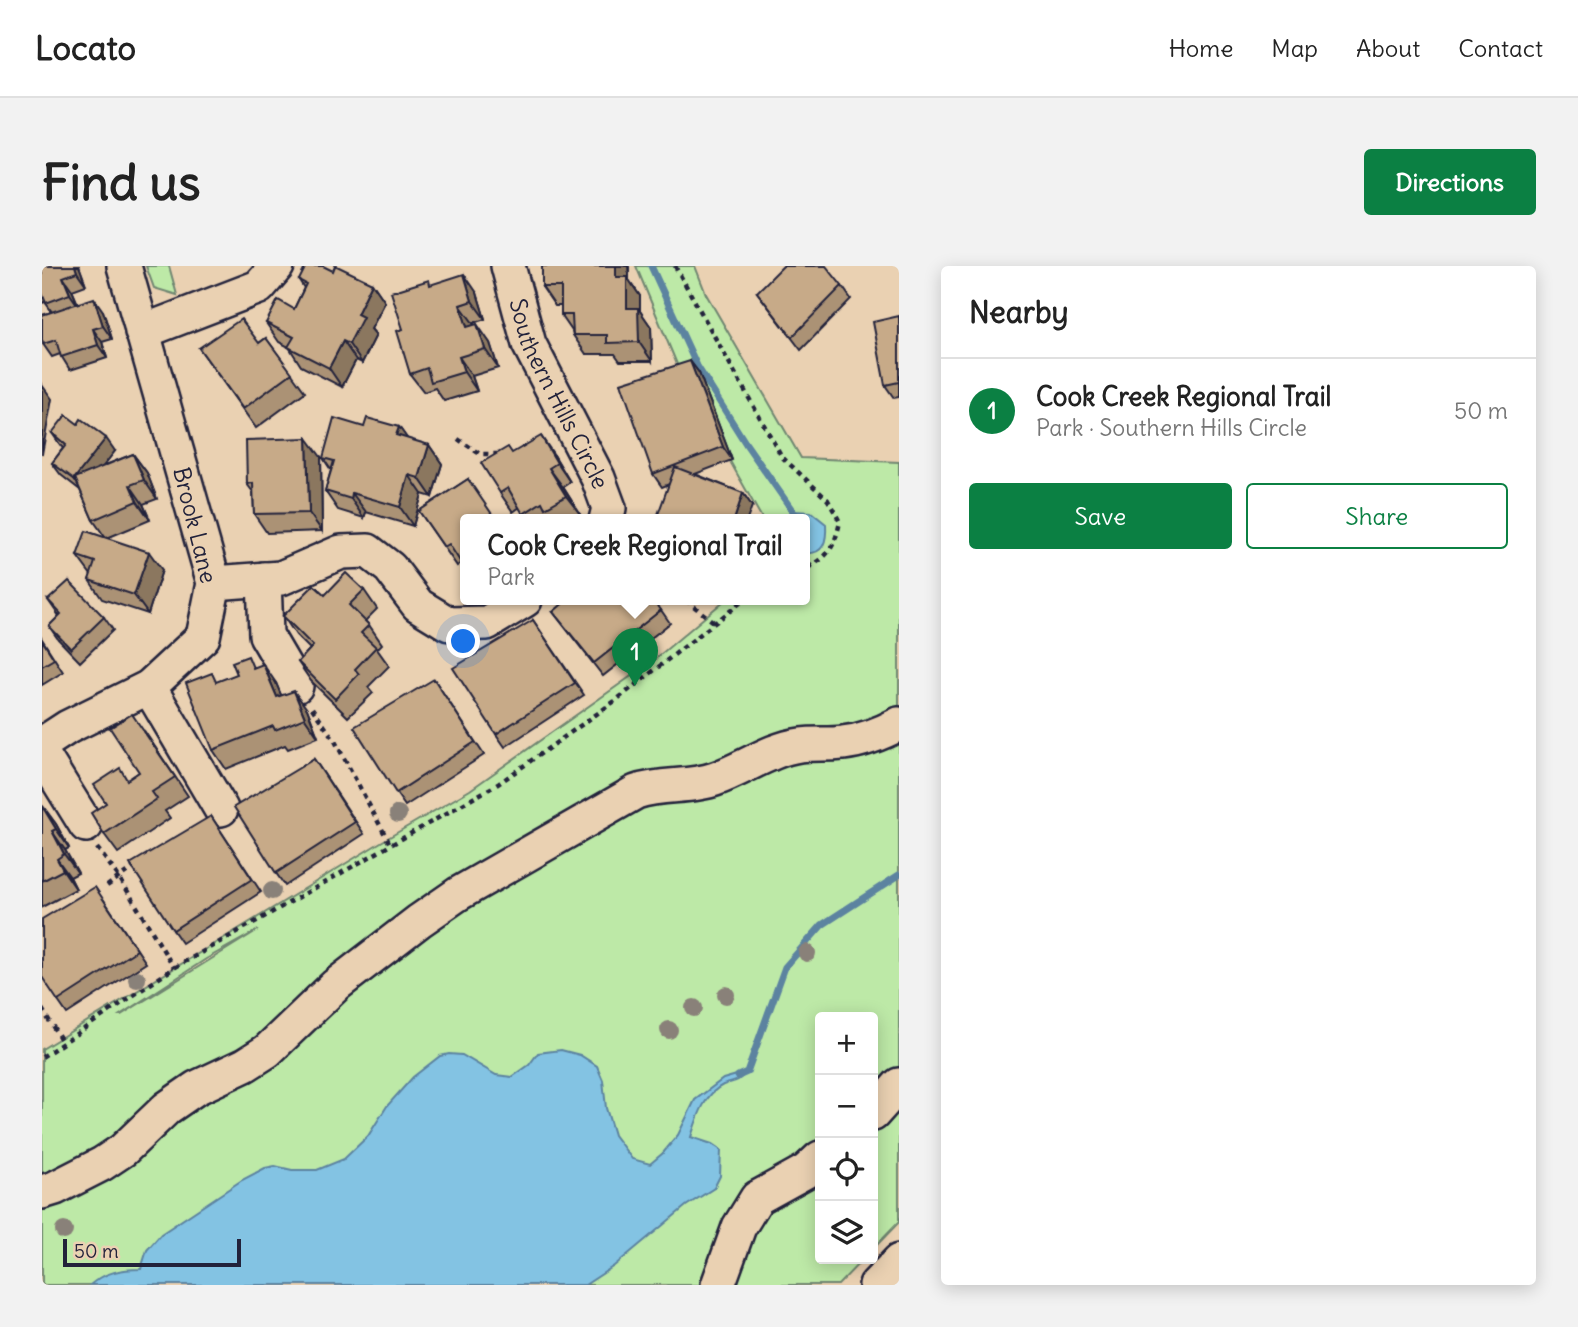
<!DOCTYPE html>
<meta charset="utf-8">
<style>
:root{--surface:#fff;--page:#f2f2f2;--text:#222;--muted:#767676;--line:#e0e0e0;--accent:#0b8043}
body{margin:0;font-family:Delius,sans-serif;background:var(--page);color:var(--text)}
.controls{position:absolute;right:21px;bottom:21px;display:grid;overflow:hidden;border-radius:7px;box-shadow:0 4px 18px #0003}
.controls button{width:63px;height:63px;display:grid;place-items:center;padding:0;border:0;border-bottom:2px solid var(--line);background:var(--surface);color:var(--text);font:35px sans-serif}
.scale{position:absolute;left:21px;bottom:18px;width:178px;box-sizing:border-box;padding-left:7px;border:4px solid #22223b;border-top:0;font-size:19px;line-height:24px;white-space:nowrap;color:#22223b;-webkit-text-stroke:5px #ead1b2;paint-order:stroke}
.you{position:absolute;left:422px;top:376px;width:24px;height:24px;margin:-18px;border:5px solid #fff;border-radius:50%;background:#1a73e8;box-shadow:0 0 0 10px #1a73e833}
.badge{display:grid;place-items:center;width:46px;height:46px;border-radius:50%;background:var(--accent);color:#fff;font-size:23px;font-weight:700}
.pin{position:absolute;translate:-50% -58px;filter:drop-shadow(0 2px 4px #0008)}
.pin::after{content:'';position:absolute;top:37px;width:24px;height:21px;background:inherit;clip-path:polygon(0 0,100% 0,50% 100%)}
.popup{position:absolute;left:418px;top:248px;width:350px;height:91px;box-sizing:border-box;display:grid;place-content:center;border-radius:7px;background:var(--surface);filter:drop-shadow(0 2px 5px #0005);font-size:23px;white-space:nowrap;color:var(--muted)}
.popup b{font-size:26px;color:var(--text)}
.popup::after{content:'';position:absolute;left:50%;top:100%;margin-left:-14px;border:14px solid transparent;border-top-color:var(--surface)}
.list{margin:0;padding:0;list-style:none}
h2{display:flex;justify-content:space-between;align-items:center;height:91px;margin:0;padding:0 28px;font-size:30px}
h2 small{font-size:23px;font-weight:400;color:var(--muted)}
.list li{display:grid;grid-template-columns:46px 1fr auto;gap:21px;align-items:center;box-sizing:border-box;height:105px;padding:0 28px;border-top:2px solid var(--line)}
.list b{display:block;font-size:26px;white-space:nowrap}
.list p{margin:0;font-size:23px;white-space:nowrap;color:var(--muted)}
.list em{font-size:23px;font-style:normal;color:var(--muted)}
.actions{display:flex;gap:14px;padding:21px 28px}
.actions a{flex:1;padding:16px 0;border:2px solid var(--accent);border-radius:7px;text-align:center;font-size:24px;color:var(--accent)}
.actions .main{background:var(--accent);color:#fff}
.icon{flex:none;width:38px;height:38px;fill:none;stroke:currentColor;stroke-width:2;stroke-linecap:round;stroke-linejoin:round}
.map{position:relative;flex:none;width:857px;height:1019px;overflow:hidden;border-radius:7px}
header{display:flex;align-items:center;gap:42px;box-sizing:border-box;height:98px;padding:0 35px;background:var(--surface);border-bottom:2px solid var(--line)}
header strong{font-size:33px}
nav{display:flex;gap:38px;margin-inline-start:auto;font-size:24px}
.intro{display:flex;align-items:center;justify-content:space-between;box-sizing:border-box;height:168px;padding:0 42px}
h1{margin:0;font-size:49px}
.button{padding:18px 32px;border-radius:7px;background:var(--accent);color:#fff;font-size:24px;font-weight:700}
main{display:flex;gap:42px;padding:0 42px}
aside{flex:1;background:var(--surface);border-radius:7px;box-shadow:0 4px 18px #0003}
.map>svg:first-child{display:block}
</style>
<header>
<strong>Locato</strong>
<nav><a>Home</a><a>Map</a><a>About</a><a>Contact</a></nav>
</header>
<div class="intro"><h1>Find us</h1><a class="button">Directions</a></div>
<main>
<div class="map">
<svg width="857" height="1019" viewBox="0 0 857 1019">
<rect width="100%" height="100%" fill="#ead1b2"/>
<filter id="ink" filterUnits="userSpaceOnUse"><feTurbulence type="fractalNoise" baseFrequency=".0143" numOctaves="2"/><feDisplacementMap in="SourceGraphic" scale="14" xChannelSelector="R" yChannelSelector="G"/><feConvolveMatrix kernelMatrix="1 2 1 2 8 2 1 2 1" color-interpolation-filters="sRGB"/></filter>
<g filter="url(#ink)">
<g fill="#bde9a7" stroke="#708671" stroke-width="2" fill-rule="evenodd">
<path d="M104,0H127L135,29L112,22Z"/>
<path d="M594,0H653L664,28L759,192L857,196V956L831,983V751H778V993H821L796,1019H0V783L339,576L428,524L612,394L683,334H763V254H721L639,108ZM216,664L79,749H78L164,693Z"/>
</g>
<g fill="#83c3e3" stroke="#5c83a0" stroke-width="2">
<path d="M751,245L769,246L784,258C785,275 782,289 763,287V254H743Z"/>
<path d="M519,784L538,789L555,800L561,814L564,842L572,869L590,893L608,898L621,887L636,869L653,834L681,813L705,806C693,818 695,814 681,819C662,828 655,853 649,871L670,878L679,884L678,910L672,922L644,940L572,1000L543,1019H48C63,1006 80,1003 99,1003L105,984L119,968L200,914L223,902L233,900L250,904H275L302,893L326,870L345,840L371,811L398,790L407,788L420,789L454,809L470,811L487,799L496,787Z"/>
</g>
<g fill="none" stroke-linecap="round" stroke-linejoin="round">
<g stroke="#5c83a0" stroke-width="7">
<path d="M609,0L655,100L704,178L757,254"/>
<path d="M696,810L705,806L743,701L780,659L857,609"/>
</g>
<g stroke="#22223b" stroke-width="38">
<g id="minor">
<path id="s1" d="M466,0L487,78L556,212L567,242L564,254"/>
<path d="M100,66L217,21L235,0"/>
<path d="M222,313L224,369L254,420"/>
<path d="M172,317L239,312L299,286L326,285L348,302L376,339L407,358L445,357L483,334"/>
<path d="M107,421L179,543"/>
<path d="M0,478L26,461L107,421L161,371L172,317L82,0"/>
<path d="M0,488L44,559"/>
<path d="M831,848L857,819"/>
<path d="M0,926L13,922L60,898L81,884L125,842L154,822L203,799L225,785L294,719L377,655L416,628L594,526C620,517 648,522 673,513C702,503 728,483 758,479C773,477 787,479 801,477C820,475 840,467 857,458"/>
<path d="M676,1019L697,961L715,932L764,905L778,892"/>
<path d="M834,1019L857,995"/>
</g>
</g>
<g stroke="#22223b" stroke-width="4.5" stroke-dasharray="5 5" stroke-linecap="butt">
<path d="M633,0L740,191L786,234L798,256C792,282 787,291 763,303"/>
<path d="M416,173L438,188H456"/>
<path d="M644,334L673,357"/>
<path d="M270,442L293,475L348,578"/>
<path d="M55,582L77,611L132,702"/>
<path d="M65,620L93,600"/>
<path d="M0,743L21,777"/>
<path d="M0,791L132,702L456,518L573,435L702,334"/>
</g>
<use href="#minor" stroke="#ead1b2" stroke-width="33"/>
</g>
<g fill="#898179">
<circle cx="356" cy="548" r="9"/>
<circle cx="230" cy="625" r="9"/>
<circle cx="765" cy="687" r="9"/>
<circle cx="95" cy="713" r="9"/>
<circle cx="684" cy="729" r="9"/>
<circle cx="652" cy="742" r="9"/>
<circle cx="627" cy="764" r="9"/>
<circle cx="22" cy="965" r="9"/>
</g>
<g fill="#ab9275" stroke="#22223b" stroke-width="2">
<path d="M0,0H37L44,19L30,24L36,38L61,45L70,73L60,76L65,92L28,104L18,88L10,91L1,78L10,46L3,36L0,37Z"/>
<path d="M587,1V14L598,30V45L609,61L610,95H578L573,88H544L531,69L530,65L519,49V40H513L500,21Z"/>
<path d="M291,5L330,17L343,36L329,63L334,69L320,97L314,94L300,121L259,100L247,81L237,76L224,57L252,43L262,22L257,14Z"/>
<path d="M390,19L435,27L443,53L431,57L448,77L456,102L430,110L435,125L402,135L393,122L382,126L368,108L361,63Z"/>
<path d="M800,20L809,33L759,84L715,26Z"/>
<path d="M857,50V131L852,132L843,119Z"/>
<path d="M224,72L263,126L214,162L157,82L217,77Z"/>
<path d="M648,95L657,107L690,194L653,208L701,227L710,240L627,218L620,221L611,208Z"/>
<path d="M322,161H357L365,173L387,179L400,198L390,231L380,228L371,260L324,246L322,252L296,244L283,225L289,204L281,192Z"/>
<path d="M10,167L73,185L61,200L91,188L105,207L115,233L101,238L108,254L65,272L120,304L106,348L60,333L47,314L49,309L35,290L63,271L51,254L38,224L19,209L10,197L21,182L19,180Z"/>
<path d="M470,187L512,189L528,216L521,221L538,248L529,254H486L478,241L471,246L458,227Z"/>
<path d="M279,191L280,265L225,267L212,248L211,226L205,218Z"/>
<path d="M426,213L419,297L415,300L377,245Z"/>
<path d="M322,324L335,343L323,355L327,359L340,378L335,383L347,400L326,421L331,427L306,451L269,415L256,396L268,383L254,369L241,350L283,329Z"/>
<path d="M6,334L62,351L71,364L38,396L16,373L7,360L17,350Z"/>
<path d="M619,344L628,357L561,410L511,346Z"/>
<path d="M491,354L542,429L463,481L454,468Z"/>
<path d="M0,373L21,406L0,419Z"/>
<path d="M213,401L234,417L239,430L265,443L276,471L246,483L243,479L184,503L171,484Z"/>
<path d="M392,413L442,489L363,540L354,527Z"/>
<path d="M103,466L146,530L123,545L128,552L76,587L62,568L64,537L86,514L97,506Z"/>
<path d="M272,493L322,568L243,620L234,607Z"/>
<path d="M0,540L14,558L27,582L23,584L36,607L28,611L34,623L0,641Z"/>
<path d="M169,550L219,626L140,677L131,664Z"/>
<path d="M62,634L104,697L25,748L16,735Z"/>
</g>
<g fill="#8b775f" stroke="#22223b" stroke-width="2">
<path d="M33,0H37L44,19L35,6Z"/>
<path d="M574,0H586L587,14L598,30V45L609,61L610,95L597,76L574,11Z"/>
<path d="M422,8L435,27L443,53L430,35Z"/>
<path d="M21,11L30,24L37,41L28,28Z"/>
<path d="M330,17L343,36L329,63L334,69L320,97L307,78L315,48Z"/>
<path d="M52,32L61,45L70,73L61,60Z"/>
<path d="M418,39L431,57L438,80L425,61Z"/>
<path d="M435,58L448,77L456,102L443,83Z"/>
<path d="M51,63L60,76L65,92L56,79Z"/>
<path d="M301,75L314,94L300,121L287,102Z"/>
<path d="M417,91L430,110L435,125L422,106Z"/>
<path d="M648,95L657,107L690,194L681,181Z"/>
<path d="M0,119L10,133L0,188Z"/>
<path d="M357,161L370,179L354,169Z"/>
<path d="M499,170L512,189L528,216L515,197Z"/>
<path d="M64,172L73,185L41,226L32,213Z"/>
<path d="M265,172L279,191L280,265L267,247Z"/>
<path d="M387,179L400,198L390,231L377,212Z"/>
<path d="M91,188L105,207L115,233L102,214Z"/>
<path d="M507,202L521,221L538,248L524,230Z"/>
<path d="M367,209L380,228L371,260L358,241Z"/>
<path d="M88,219L101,238L108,254L95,235Z"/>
<path d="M310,227L324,246L322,252L309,233Z"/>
<path d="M701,227L710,240L705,254H692Z"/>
<path d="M107,286L120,304L106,348L92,329Z"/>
<path d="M221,398L234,417L248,450L235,431Z"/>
<path d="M252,425L265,443L276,471L263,452Z"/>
<path d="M1,540L14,558L27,582L14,563Z"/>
<path d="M10,565L23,584L36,607L22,588Z"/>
<path d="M15,593L28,611L34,623L21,604Z"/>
</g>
<g fill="#c7aa88" stroke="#22223b" stroke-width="2">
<path d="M0,0H33L35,6L21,11L28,28L4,37L0,27Z"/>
<path d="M264,0H281L291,5L293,0H295L330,17L315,48L321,51L307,78L301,75L287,102L246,81L252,71L224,57L236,34L252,43L264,18L257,14Z"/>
<path d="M500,0H574V11H585V42H596L597,76L565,77V69H531L530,49H519V21H500Z"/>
<path d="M741,0H784L800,20L750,71L715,26Z"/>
<path d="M422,8L430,35L418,39L425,61L435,58L443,83L417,91L422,106L389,116L385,102L368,108L355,65L361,63L349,26L387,14L388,19Z"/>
<path d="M52,32L61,60L51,63L56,79L19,91L14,74L1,78L0,74V49Z"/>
<path d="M857,50V116L843,119L831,56Z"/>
<path d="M199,53L217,77L224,72L250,107L201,143L157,82Z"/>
<path d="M648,95L681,181L611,208L579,117Z"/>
<path d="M24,149L36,158L39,153L64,172L32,213L10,197L24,179L10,167Z"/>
<path d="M292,152L322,161L325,152L357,161L354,169L387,179L377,212L367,209L358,241L310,227L309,233L283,225L292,195L281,192Z"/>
<path d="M499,170L515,197L507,202L524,230L503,242L500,236L481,248L466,222L458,227L439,197L466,181L470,187Z"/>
<path d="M265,172L267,247L212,248L211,217L205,218L204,174Z"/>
<path d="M91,188L102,214L88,219L95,235L51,254L33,212Z"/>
<path d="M633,201L701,227L692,254H614Z"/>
<path d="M426,213L454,254H423V303L407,278L402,281L377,245Z"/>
<path d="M44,265L107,286L92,329L47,314L53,296L35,290Z"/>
<path d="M304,307L322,324L307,339L327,359L319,367L334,381L313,403L317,408L293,433L256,396L271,380L241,350L272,319L283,329Z"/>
<path d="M27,315L62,351L29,383L7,360L19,348L6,334Z"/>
<path d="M525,334H612L619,344L552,397L511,346Z"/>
<path d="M491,354L533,417L454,468L411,402Z"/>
<path d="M0,374L12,393L0,400Z"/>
<path d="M206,390L211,402L221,398L235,431L252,425L263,452L233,464L231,460L171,484L144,417L170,407L174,416L195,408L190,396Z"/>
<path d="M392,413L433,476L354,527L312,461Z"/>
<path d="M90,448L133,511L110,526L115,533L62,568L49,547L64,537L52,519L78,502L85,514L97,506L68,462Z"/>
<path d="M272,493L313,556L234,607L192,541Z"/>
<path d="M0,540L14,563L10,565L22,588L15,593L21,604L0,615Z"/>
<path d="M169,550L210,613L131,664L88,598Z"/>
<path d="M53,621L95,684L16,735L0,711V653Z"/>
</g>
</g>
<g text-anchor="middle" stroke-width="5" stroke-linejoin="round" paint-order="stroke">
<g font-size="23" fill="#22223b" stroke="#ead1b2">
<text dy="8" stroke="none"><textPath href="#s1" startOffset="138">Southern Hills Circle</textPath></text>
<text transform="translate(153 259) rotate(76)" y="8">Brook Lane</text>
</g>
</g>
</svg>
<div class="controls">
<button>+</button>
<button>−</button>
<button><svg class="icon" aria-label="locate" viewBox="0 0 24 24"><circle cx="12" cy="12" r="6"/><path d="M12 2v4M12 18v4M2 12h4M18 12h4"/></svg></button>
<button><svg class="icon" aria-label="layers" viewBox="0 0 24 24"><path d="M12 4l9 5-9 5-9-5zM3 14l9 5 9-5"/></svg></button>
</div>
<div class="scale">50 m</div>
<div class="you"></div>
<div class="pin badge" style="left:593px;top:420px">1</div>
<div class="popup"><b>Cook Creek Regional Trail</b>Park</div>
</div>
<aside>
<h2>Nearby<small></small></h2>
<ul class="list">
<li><span class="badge">1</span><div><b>Cook Creek Regional Trail</b><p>Park · Southern Hills Circle</p></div><em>50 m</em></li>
</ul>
<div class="actions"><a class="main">Save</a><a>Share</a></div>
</aside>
</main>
